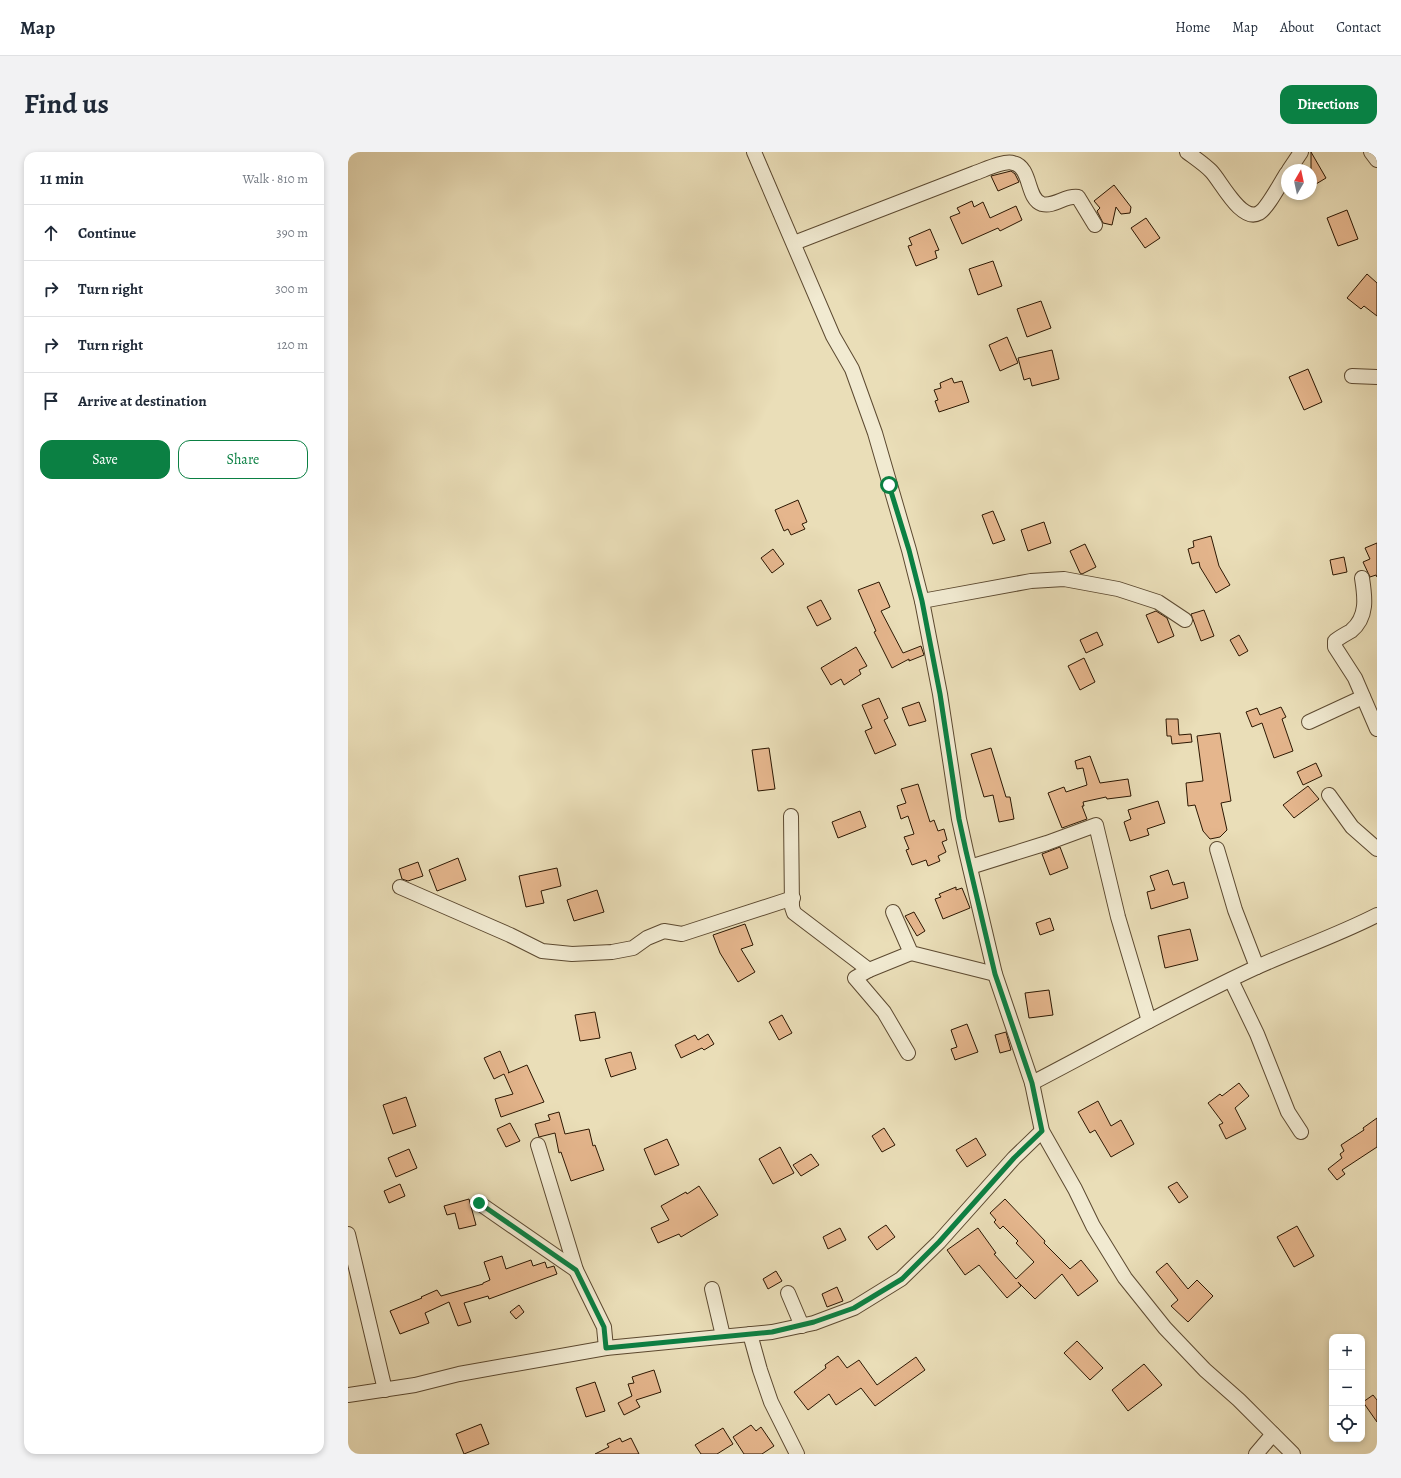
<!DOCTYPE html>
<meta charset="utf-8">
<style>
:root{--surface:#fff;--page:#f2f2f3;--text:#1f2937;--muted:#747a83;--line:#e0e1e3;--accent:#0b8043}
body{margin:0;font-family:Alegreya,serif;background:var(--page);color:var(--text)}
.controls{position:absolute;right:12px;bottom:12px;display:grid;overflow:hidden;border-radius:8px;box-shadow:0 2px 6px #0003}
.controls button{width:36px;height:36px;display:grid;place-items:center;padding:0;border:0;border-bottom:1px solid var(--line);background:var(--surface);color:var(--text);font:20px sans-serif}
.compass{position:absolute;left:933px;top:12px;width:36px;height:36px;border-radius:50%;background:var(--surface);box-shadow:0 2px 6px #0003;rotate:9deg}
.stop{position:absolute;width:12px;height:12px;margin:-9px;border:3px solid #0b8043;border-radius:50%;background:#fff}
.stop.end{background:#0b8043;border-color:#fff;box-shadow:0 1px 4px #0008}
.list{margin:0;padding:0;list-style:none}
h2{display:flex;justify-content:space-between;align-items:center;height:52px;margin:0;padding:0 16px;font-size:17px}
h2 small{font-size:13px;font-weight:400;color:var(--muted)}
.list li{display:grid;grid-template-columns:26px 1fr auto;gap:12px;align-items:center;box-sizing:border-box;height:56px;padding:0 16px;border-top:1px solid var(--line)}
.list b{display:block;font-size:15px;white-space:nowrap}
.list em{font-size:13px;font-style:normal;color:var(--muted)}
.actions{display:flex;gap:8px;padding:12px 16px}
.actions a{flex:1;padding:9px 0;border:1px solid var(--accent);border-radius:12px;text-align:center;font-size:14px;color:var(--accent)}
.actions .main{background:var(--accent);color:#fff}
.icon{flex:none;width:22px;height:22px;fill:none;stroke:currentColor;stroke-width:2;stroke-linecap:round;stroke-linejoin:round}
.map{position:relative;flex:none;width:1029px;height:1302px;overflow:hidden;border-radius:12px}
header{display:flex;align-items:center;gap:24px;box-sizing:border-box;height:56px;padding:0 20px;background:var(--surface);border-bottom:1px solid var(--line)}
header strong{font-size:19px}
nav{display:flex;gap:22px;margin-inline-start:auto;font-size:14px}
.intro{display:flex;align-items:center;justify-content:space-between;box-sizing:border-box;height:96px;padding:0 24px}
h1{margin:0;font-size:28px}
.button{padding:10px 18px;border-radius:12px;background:var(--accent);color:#fff;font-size:14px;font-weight:700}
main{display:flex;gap:24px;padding:0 24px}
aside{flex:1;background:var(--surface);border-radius:12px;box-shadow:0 2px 6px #0003}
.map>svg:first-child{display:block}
</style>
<header>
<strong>Map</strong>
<nav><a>Home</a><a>Map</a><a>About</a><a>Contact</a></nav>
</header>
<div class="intro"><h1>Find us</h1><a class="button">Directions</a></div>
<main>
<aside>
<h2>11 min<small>Walk · 810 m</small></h2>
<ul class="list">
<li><svg class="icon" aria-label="ahead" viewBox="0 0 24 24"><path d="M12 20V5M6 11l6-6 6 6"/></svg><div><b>Continue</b></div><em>390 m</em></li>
<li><svg class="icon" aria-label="right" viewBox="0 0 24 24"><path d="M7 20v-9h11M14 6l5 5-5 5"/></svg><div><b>Turn right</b></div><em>300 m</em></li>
<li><svg class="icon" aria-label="right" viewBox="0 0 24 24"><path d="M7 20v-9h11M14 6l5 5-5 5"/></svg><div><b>Turn right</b></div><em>120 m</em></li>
<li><svg class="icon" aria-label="arrive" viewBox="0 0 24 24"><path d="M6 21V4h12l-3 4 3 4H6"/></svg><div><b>Arrive at destination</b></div></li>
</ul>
<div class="actions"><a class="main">Save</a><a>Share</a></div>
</aside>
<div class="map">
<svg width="1029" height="1302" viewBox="0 0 1029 1302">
<rect width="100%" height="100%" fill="#eadeb8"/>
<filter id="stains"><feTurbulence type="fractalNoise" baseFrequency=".005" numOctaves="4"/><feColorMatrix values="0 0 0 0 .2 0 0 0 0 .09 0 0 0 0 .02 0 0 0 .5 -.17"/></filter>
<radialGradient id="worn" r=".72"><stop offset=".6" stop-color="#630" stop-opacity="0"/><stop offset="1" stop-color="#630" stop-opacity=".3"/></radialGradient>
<g fill="#e5b68d" stroke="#2c1702">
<path d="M963,0L978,26L963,35Z"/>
<path d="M663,19L667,22L671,30L650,39L643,24Z"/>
<path d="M766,33L783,55L782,61L773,62L768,55L764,73L755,71L749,59L752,56L746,49Z"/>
<path d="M624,49L626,55L635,50L642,66L668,54L674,68L652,79L650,76L614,92L602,65L612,61L609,56Z"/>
<path d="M999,58L1010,87L990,94L979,66Z"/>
<path d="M798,66L812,86L797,96L783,76Z"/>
<path d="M582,77L591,98L587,99L589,106L568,114L560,94L564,93L561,86Z"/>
<path d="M645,109L654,134L630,143L621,117Z"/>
<path d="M1019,122L1029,131V164L1016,154L1013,157L999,146Z"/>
<path d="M693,149L703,176L679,185L669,157Z"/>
<path d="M659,185L670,211L652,219L641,193Z"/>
<path d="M704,198L711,227L684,234L682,226L676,228L670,206Z"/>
<path d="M960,217L974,250L956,258L941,225Z"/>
<path d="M604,226L606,231L614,229L621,250L591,260L587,249L590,248L586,238L593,236L592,231Z"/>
<path d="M450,348L459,370L454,372L457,377L443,383L440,377L436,379L427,358Z"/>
<path d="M645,359L657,388L645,392L634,363Z"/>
<path d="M696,370L703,391L680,399L673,378Z"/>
<path d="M863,384L871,414L882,433L868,441L852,415L851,410L844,412L840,397L846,395L845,389Z"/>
<path d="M1029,391V425L1028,423L1022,425L1015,410L1022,407L1017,396Z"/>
<path d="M737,392L748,415L734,422L732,421L722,399Z"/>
<path d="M425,397L436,412L424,421L413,406Z"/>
<path d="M996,405L999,420L985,423L982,408Z"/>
<path d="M531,430L542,455L533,459L555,501L573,494L576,503L561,509V507L544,516L526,480L528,479L510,438Z"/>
<path d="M473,448L483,467L469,474L459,455Z"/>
<path d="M856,458L866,484L853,489L843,462Z"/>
<path d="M808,459L819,466L826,484L810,491L798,463Z"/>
<path d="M749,480L755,493L738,501L732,488Z"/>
<path d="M891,483L900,499L891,504L882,488Z"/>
<path d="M508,495L519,514L511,518L513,522L496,533L493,527L483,533L473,516Z"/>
<path d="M736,506L747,530L732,538L720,514Z"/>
<path d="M531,546L540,566L536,568L548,593L527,602L517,579L524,576L514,553Z"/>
<path d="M571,550L578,569L561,574L554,556Z"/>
<path d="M933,555L938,565L934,567L945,599L926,606L914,571L904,575L898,560L909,556L912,563Z"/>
<path d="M818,567H830L831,583L843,582L844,590L824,592L823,584H819Z"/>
<path d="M872,581L883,649L873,651L879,678L872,685L862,687L855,679L847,653L840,654L838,631L855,629L849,584Z"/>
<path d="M421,596L427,637L410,639L404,598Z"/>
<path d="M643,596L658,645H662L666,667L651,670L645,643L636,645L623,602Z"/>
<path d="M742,604L752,631L780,627L783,644L759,647L758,645L735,650L736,654H734L739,667L714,676L700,641L716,635L718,640L739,633L735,616L729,617L727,609Z"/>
<path d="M968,611L974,624L955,633L949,620Z"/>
<path d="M570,632L582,670L586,668L590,679L596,677L599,688L594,690L598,700L590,704L592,709L580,714L578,708L564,713L558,698L561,697L556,685L566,682L560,664L553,667L549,654L558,651L553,637Z"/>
<path d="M960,634L971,647L946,666L935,653Z"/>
<path d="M810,649L817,671L799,677L801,683L782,689L776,670L783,667L780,658Z"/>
<path d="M512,659L518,675L490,686L484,670Z"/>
<path d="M712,695L720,716L702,723L694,702Z"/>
<path d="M110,706L118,728L89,739L81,718Z"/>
<path d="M70,710L75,724L60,729L54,727L51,717Z"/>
<path d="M209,716L213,734L193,739L196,751L178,755L171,724Z"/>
<path d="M820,718L825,733L836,730L840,746L803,757L799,740L807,738L802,724Z"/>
<path d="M608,735V738L614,736L622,756L595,767L587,747L593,745L591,742Z"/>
<path d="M249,738L256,760L226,769L219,748Z"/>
<path d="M566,760L577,779L569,784L557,764Z"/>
<path d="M702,766L706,778L692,783L688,771Z"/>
<path d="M397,772L405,793L393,797L407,820L390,830L372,801L365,783Z"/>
<path d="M842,777L850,808L817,816L810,784Z"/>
<path d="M701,838L705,863L681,866L677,841Z"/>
<path d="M247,860L252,886L232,889L227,863Z"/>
<path d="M434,863L444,881L431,888L421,870Z"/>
<path d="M619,872L630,900L607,908L603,897L609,895L603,878Z"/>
<path d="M658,880L663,898L652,901L647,883Z"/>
<path d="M360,882L366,892L356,898L354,896L333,906L327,893L347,883L350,888Z"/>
<path d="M152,899L161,920L160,921L179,913L196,950L153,965L147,947L165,942L156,922L146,927L136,906Z"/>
<path d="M283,900L288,917L263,925L257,907Z"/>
<path d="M891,931L901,944L887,956L898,977L878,987L871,973L875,971L860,951L872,942L874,944Z"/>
<path d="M58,945L68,974L45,982L35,953Z"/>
<path d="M750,949L763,974L773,968L786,992L763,1005L747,978L742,981L730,960Z"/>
<path d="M211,960L217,982L241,977L245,994L247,993L256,1018L223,1029L213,1000L211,1001L207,981L191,985L187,972L202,968L200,963Z"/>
<path d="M1029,966V995L994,1018L997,1022L989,1028L980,1017L994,1006L992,1002L996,999L993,993L1016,978L1015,976Z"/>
<path d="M162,971L172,989L158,995L149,977Z"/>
<path d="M536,976L547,993L534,1000L524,984Z"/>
<path d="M628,986L638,1003L619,1015L608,998Z"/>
<path d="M319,987L331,1013L307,1023L296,997Z"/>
<path d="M432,995L446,1021L425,1032L411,1007Z"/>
<path d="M61,997L69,1016L48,1025L40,1006Z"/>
<path d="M463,1002L471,1013L453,1024L445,1013Z"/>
<path d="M829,1030L840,1045L831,1051L820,1035Z"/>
<path d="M52,1032L57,1044L41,1051L36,1039Z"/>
<path d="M351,1034L370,1063L333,1085L331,1082L310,1091L303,1076L321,1068L313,1054L338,1040L339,1042Z"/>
<path d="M121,1047L128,1073L111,1077L107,1061L99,1063L96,1054Z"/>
<path d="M657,1047L697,1089L696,1091L722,1117L733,1108L750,1129L730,1144L714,1122L687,1147L670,1130L673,1134L659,1146L631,1113L617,1123L599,1098L630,1076L648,1101L646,1102L668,1127L686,1110L668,1091L670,1089L655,1074L652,1077L646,1070L648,1068L642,1061Z"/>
<path d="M538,1073L547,1085L529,1098L520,1085Z"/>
<path d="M949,1074L966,1104L946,1115L929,1085Z"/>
<path d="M492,1076L498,1088L480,1097L475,1085Z"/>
<path d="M154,1104L158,1117L183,1108L185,1114L197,1110L199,1116L206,1114L209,1122L141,1147L140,1144L116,1151L123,1170L110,1174L101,1150L77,1161L81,1171L52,1182L42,1159L74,1146L73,1145L89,1138L93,1144L135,1132V1131L142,1128L136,1110Z"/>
<path d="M819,1111L840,1137L849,1128L865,1144L840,1170L823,1154L830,1148L808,1120Z"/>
<path d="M428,1119L434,1129L420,1137L415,1127Z"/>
<path d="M489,1135L495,1149L479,1155L474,1142Z"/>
<path d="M171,1153L176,1160L168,1167L162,1160Z"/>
<path d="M729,1189L755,1216L742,1228L716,1201Z"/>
<path d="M490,1204L499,1216L511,1208L529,1233L568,1205L577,1218L527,1254L513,1236L488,1253L481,1242L460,1258L446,1240L478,1216L477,1213Z"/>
<path d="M796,1212L814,1233L780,1259L764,1238Z"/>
<path d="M306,1218L313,1240L288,1248L292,1255L276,1263L270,1251L284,1244L280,1232L286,1231L284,1225Z"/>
<path d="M247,1230L257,1259L238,1265L228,1236Z"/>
<path d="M1025,1243L1029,1248V1270L1015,1250Z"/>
<path d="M133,1272L141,1292L116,1302L108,1282Z"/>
<path d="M403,1273L408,1279L413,1275L426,1294L414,1302H396L385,1285Z"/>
<path d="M375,1276L385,1292L369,1302H353L347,1293Z"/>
<path d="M272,1286L274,1290L283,1286L291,1302H247L261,1295L259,1292Z"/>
</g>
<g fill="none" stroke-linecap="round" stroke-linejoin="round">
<g stroke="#5c4930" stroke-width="16">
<g id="minor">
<path d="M406,0L485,184L504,217L527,281L561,398L574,449L592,542L611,667L618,699L647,822L684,931L694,979L727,1037L745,1074L777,1126L817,1176L857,1218L891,1248L945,1302"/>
<path d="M839,0C847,6 856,12 863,19C873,29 893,71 911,61C919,57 933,30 939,21"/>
<path d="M1023,0L1029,8"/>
<path d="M941,18L953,0"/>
<path d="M446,91L627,21C636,18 657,8 665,11C684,15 678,47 694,52C707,55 717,43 730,45L747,73"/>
<path d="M1004,224L1029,225"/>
<path d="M1014,426C1017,445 1020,465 1003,479C998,482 992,485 987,489V495L1007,526L1029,577"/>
<path d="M574,449L683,429L716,427L770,437L810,450L837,468"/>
<path d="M961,570L1015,545"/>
<path d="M981,643L1004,675L1029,697"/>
<path d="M443,664L444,755L446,761L521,818L563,801"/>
<path d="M869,697L887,758L909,815"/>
<path d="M622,715L699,691L748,673L770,765L801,869"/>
<path d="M52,735L162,783L194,799L224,802L264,800L285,796L299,786L316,779L334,782L445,746"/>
<path d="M545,760L563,801L647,822"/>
<path d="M521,818L507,826L536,860L560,901"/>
<path d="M883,828L909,882L940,960L953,980"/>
<path d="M684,931C759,892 833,850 909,815C949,797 990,783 1029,763"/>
<path d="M190,993L228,1118L256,1175L258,1196"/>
<path d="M131,1051L228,1118"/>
<path d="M0,1082L37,1238"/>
<path d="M364,1137L375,1184"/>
<path d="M440,1141L454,1174"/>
<path d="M402,1182L412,1218L423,1250L449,1302"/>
<path d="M0,1243L67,1233L111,1222L258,1196L424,1180L466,1171L506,1156L553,1127L591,1090L666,1006L694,979"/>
<path d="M908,1302L925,1282"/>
</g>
</g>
<use href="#minor" stroke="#f1ead1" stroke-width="14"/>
</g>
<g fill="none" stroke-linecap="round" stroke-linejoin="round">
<path stroke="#0b8043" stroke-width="5" d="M131,1051L228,1118L256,1175L258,1196L424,1180L466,1170L506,1156L554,1127L591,1090L666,1006L694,979L684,931L647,822L618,699L611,667L592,542L574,449L561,398L541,333"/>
</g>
<rect width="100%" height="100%" filter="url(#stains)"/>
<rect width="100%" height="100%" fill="url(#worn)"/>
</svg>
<div class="controls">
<button>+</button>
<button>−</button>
<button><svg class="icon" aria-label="locate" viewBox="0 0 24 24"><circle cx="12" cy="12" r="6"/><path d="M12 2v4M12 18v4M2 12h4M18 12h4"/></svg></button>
</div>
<svg class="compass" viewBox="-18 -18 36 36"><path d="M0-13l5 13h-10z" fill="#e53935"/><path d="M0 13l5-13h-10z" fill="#747a83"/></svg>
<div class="stop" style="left:541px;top:333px"></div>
<div class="stop end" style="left:131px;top:1051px"></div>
</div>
</main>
